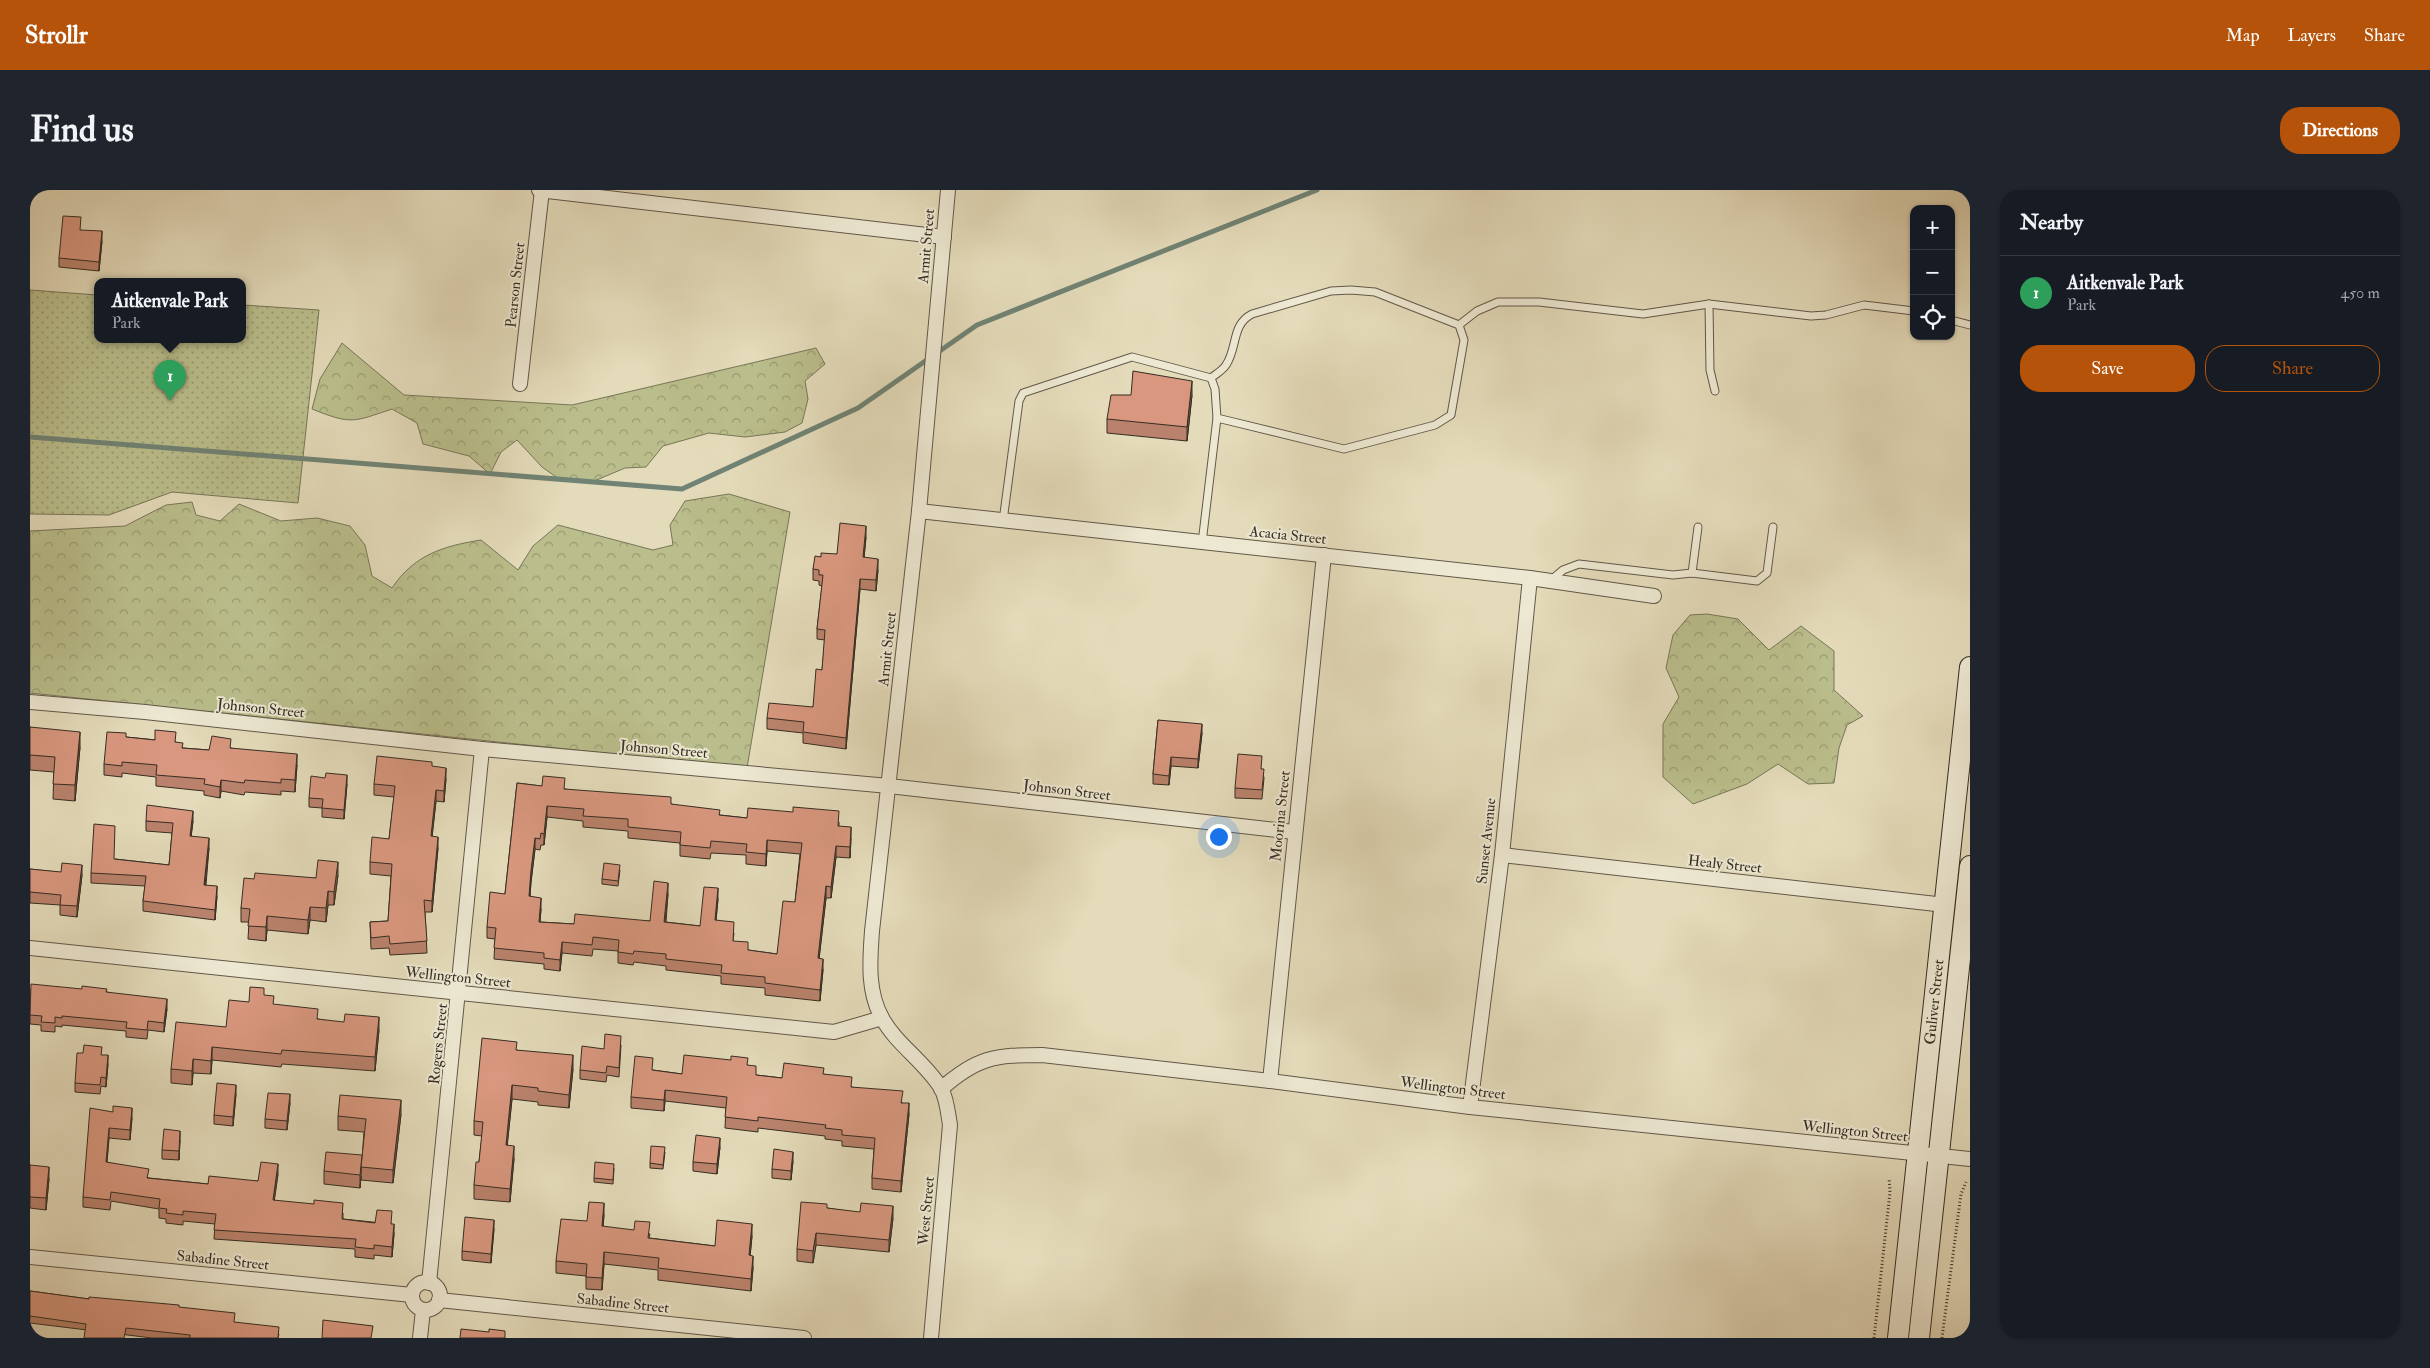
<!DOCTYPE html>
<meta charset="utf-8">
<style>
:root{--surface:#171b24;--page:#20242c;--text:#f1f3f6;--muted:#9ea1a6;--line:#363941;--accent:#b45309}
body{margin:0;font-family:"IM FELL Double Pica",serif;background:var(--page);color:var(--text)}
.controls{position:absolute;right:15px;top:15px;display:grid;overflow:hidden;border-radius:10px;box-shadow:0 1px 4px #0004}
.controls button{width:45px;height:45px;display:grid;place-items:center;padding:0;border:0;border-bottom:1px solid var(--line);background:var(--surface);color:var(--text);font:25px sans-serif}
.you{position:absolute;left:1188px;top:646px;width:18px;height:18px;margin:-12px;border:4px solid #fff;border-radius:50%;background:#1a73e8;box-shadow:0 0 0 8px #1a73e833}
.badge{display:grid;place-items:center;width:32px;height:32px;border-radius:50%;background:var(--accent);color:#fff;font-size:16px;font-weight:700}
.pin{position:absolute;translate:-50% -41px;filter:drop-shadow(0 1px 2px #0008)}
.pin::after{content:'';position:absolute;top:26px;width:18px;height:15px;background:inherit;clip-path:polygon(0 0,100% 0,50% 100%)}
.popup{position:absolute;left:64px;top:88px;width:152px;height:65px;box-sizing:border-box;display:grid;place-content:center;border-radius:10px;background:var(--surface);filter:drop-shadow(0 1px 4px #0005);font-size:16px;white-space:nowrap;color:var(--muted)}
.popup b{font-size:19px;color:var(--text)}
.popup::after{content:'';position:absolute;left:50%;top:100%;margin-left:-10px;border:10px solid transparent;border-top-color:var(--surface)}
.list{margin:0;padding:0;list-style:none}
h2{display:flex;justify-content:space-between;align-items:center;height:65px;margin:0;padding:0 20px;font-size:21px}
h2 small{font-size:16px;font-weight:400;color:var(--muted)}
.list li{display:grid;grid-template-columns:32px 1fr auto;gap:15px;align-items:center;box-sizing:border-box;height:75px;padding:0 20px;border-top:1px solid var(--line)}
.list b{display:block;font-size:19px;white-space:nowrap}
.list p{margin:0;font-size:16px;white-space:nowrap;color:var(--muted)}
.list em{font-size:16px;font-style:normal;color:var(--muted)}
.actions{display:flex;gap:10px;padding:15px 20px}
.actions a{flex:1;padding:11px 0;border:1px solid var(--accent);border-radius:20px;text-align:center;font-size:18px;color:var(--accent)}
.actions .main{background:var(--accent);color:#fff}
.icon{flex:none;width:28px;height:28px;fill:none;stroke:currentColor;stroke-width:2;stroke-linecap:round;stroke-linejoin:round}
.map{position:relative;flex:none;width:1940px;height:1148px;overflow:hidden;border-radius:20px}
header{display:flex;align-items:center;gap:30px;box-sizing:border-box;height:70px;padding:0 25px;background:var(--accent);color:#fff}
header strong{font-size:24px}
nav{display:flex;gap:28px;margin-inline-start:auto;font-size:18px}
.intro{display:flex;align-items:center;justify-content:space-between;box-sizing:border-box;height:120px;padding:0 30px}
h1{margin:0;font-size:35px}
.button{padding:12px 22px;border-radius:20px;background:var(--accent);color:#fff;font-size:18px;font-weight:700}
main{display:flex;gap:30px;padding:0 30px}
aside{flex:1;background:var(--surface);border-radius:20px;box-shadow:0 1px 4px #0004}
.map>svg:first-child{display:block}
</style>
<header>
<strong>Strollr</strong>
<nav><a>Map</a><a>Layers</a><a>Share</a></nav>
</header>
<div class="intro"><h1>Find us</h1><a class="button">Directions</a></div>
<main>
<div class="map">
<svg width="1940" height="1148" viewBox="0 0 1940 1148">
<defs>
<pattern id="forest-crowns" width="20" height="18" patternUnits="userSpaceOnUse" patternTransform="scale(1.25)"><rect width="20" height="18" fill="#babe8c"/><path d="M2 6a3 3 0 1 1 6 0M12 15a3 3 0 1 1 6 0" fill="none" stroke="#989b72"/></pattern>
<pattern id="park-dots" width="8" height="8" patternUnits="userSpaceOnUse" patternTransform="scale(1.25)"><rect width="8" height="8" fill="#babe8c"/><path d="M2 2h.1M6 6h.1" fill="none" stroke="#989b72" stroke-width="1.8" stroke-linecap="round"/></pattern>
</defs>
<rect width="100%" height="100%" fill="#e4dbba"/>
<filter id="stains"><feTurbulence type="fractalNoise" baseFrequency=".004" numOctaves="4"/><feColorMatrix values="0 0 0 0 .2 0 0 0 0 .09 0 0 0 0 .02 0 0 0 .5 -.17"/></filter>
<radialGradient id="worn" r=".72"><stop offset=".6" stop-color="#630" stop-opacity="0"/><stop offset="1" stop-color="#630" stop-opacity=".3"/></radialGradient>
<g fill="url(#forest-crowns)" stroke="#787658">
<path d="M312,153L374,205L542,215L786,158L795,174L775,191L778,209L772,233L755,242L715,247L679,243L633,256L616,277L595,278L562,292L529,289L512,277L487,250L471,262L460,284L439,266L393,254L387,233L362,219C323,232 322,235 282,219L290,189Z"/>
<path d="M699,304L760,322L717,578L0,503V341L95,336L136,315L162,312L166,325L190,331L209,314L251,331L287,328L320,336L335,355L342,386L362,398C384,365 413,356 451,350L488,380L503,356L528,335L623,360L643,355L640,335L655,311Z"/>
<path d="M1677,424L1708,429L1739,460L1771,436L1804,461V500L1833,526L1817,535L1809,558L1804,593L1778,594L1748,574L1717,594L1663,614L1633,587V534L1649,507L1636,478L1643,445L1660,425Z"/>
</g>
<path fill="url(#park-dots)" stroke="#787658" d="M0,100L67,105L68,150H212L213,115L289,120L268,313L142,302L79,325L0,324Z"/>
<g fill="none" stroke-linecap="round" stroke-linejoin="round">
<path stroke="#708374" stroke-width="5" d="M0,247L652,299L828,218L947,135L1287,0"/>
<g stroke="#625849" stroke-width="9">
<g id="lane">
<path d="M1679,114L1680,180L1685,201"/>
<path d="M1921,130L1940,135"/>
<path d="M1429,135L1447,121L1468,112H1509L1613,124L1679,114L1781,126L1796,125L1834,115L1884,121"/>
<path d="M973,331L989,211L993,203L1102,167L1181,188C1186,184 1193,180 1196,175C1208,157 1201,135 1222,124L1301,101L1321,100L1345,102L1429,135L1434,150L1421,225L1405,235L1314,259L1187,228L1185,199L1181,188"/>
<path d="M1172,353L1187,228"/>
<path d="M1662,383L1668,337"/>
<path d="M1520,391L1533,380L1549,374L1643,385L1662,383L1727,391L1737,383L1743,337"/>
</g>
</g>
<g stroke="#625849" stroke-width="16">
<g id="street">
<path d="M509,0L914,47"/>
<path d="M490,194L512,0"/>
<path d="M889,321L1500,388L1624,406"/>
<path d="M0,512L115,522L452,559L859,596L1264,642"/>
<path d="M1472,665L1915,715"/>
<path d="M0,758L804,842L852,828"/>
<path d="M1240,891L1294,365"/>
<path d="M911,899C947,867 965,865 1012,865L1240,891L1440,917L1940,969"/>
<path d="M1440,917L1472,665L1500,388"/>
<path d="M0,1067L382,1105"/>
<circle cx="396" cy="1106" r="14"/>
<path d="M399,1093L452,559"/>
<path d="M409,1110L774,1148"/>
<path d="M390,1148L393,1120"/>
<path d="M901,1148L920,935C918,923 917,909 911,898C895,872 866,854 852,828C837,801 840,770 842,741L889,321L918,0"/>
</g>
</g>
<g stroke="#362d23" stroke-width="22">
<g id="secondary">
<path d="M1868,1148L1940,477"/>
<path d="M1889,1148L1940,676"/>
</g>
</g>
<g stroke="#362d23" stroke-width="3" stroke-dasharray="1 2.5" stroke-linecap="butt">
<path d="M1844,1148L1860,1002L1859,988"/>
<path d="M1912,1148L1931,1004L1936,992"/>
</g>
<use href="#lane" stroke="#ede8d2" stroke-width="7"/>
<use href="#street" stroke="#ede8d2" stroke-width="14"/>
<use href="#secondary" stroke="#ede8d2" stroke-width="20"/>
</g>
<g fill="#ba826c" stroke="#362d23" fill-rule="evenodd">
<path d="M51,40L72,51L69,81L29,77V68Z"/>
<path d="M1162,205L1157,251L1077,243V229Z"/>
<path d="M836,347L834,368L848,380L846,401L830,399L816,559L773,553V543L737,539V528L783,517L792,480L795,450L787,449V439L792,396L789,395V391L783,390V379L791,367L807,364Z"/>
<path d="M1128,530L1172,543L1168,578L1141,576L1139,595L1123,594V584Z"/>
<path d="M0,537L50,557L45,611L23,609L24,582L0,580Z"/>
<path d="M96,547L146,552L153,558L179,560L201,558L267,575L265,602L251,601V605L215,602L214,605L191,601L190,608L174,605V601L126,596V587L92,583V587L74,585V574Z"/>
<path d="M402,576L416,589L414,612L406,611L402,646L408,658L402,722H395L397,763L360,765L359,758L341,759L340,732L358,731L361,686L340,684V672L359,649L364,607L344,605V594Z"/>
<path d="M1232,579L1234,588L1232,609L1205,608V598Z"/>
<path d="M487,593L535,599L641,614L690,625L717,628L809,632V636L821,648L820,668L806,667L801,708H796L789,768L793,780L790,811L735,805V798L691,794V786L636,780V776L604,772L603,775L588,773V761L563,759L562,766L532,763L530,781L514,779V774L464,769L465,749L457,748V737L475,704ZM517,627L553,631V637L598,641V648L650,653V666L680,669L681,663L716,665V674L736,676L737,661L770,664L765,712L747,764L718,760L703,751L704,743L686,730L688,709L670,736L636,732L638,704L620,731L544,734L510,732L511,719L500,706L501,692L505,659L510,660L511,655H514Z"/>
<path d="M317,594L314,629L292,627V618L279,617V608Z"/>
<path d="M116,631H163L161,646L179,658L176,695L187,706L185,730L113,721V711L115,696L61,693V683L85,669L139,675L142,643L116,641Z"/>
<path d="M0,679L52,685L47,727L30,725V715L0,713Z"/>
<path d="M590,680L588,696L572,694V689Z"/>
<path d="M308,685L304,715H298L296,732L280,730L278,744L237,740L236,751L218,749L219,732H211V718L224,689L286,688Z"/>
<path d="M0,800L77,802L137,819L134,842L118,840L117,849L96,847V841L32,835V837L25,836V842L11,841V835L0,834Z"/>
<path d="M234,805L244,815L288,829L349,840L345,881L252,874L251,877L182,870L181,884L163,883L162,895L141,893V879L196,837L219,812Z"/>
<path d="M591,855L589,887L577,885L576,892L550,889V880L574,859Z"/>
<path d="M487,860L543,879L539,918L508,915V912L482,909L477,955L484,969L480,1012L444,1009V995L449,972L452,946L444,945V931Z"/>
<path d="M72,865L78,874L76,897L71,896L70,904L45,902V893Z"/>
<path d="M718,875L726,885L752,888L794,884L822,897L873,913L879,924L871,1002L842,999V988L844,959L812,956V951L795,949V946L728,938V942L695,938L696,918L635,911L634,921L601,918V907L623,880L652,884Z"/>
<path d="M206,904L203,936L184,934V925Z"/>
<path d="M260,913L257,940L235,938V929Z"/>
<path d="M83,922L102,928L100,950L79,948L77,972L119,988L178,994L228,991L248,984L244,1011L313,1023V1029L362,1034L364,1044L362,1067L344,1065V1069L325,1067V1059L184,1049L185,1034L153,1031V1035L136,1033V1029L129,1028V1019L81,1011L80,1020L53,1017V1007Z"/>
<path d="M371,924L363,993L331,990V986L330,998L294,994V981L332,969L334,942L308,940V926Z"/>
<path d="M150,950L149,970L132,969V960Z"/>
<path d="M690,957L687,984L663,981V972Z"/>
<path d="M635,962L633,979L620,978V973Z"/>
<path d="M763,971L761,990L742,988V979Z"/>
<path d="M0,975L19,989L16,1020L0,1018Z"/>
<path d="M584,978L583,994L564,992V988Z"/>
<path d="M797,1018L863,1028L859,1062L786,1055L783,1073L767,1071V1059Z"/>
<path d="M574,1025L573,1037L620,1044L619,1048L685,1056L722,1046L720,1066L723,1078L721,1101L628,1090V1080L574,1074L572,1100L556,1099V1086L526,1083V1071Z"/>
<path d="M464,1039L461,1073L432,1070V1061Z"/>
<path d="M0,1101L59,1109L149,1118L249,1144L248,1148H122L0,1133Z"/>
</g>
<g fill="#976a58" stroke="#362d23">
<path d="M72,41V51L69,81V72Z"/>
<path d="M1162,191V205L1157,251V237Z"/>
<path d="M836,336V347L833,378V367Z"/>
<path d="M848,369V380L846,401V390Z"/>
<path d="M830,389V399L816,559V548Z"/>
<path d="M1172,534V543L1168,578V569Z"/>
<path d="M50,542V557L45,611V595Z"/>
<path d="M267,564V575L265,602V590Z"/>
<path d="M1141,567V576L1139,595V586Z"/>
<path d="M416,578V589L414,612V601Z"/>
<path d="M317,585V594L314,629V620Z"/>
<path d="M191,590V601L190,608V597Z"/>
<path d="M406,600V611L401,657V646Z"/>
<path d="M517,616V627L514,655V644Z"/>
<path d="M163,621V631L160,656V646Z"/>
<path d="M821,637V648L820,668V657Z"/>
<path d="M408,647V658L402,722V711Z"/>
<path d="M179,648V658L174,705V695Z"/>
<path d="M505,648V659L501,692L499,717L501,681Z"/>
<path d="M737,650V661L736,676V664Z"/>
<path d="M806,656V667L801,708V697Z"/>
<path d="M308,672V685L304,715V702Z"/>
<path d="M52,675V685L47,727V716Z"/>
<path d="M638,693V704L634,743V732Z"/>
<path d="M187,696V706L185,730V720Z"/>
<path d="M796,696V708L788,779V768Z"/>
<path d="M688,698V709L685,741V730Z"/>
<path d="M298,701V715L296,732V718Z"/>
<path d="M511,708V719L509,743V732Z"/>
<path d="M280,717V730L278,744V730Z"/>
<path d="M237,726V740L236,751V737Z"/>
<path d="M532,752V763L530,781V770Z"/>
<path d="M793,769V780L790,811V800Z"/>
<path d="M137,809V819L134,842V833Z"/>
<path d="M349,827V840L345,881V867Z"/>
<path d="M182,857V870L181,884V871Z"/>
<path d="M78,865V874L76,897V888Z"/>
<path d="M543,865V879L539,918V905Z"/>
<path d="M163,869V883L162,895V881Z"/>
<path d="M206,895V904L203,936V927Z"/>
<path d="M482,895V909L476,968V955Z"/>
<path d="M635,900V911L634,921V910Z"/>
<path d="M260,904V913L257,940V931Z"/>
<path d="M371,910V924L363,993V980Z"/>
<path d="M879,913V924L871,1002V991Z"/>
<path d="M102,918V928L100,950V940Z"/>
<path d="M79,938V948L76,982V972Z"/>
<path d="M150,941V950L149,970V961Z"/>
<path d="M690,948V957L687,984V974Z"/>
<path d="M484,956V969L480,1012V999Z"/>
<path d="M763,962V971L761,990V981Z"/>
<path d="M332,965L331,986L330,998V985Z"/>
<path d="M248,974V984L243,1020V1010Z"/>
<path d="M19,977V989L16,1020V1008Z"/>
<path d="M574,1013V1025L572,1049V1036Z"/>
<path d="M863,1016V1028L859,1062V1050Z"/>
<path d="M464,1030V1039L461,1073V1064Z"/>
<path d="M364,1034V1044L362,1067V1057Z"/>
<path d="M722,1034V1046L719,1078V1065Z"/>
<path d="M786,1043V1055L783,1073V1061Z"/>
<path d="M574,1062V1074L572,1100V1088Z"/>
<path d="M723,1066V1078L721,1101V1089Z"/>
</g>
<g fill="#d8977e" stroke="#362d23" fill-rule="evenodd">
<path d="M33,26L51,27L50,40L72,41L69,72L29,68Z"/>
<path d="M1103,181L1162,191L1157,237L1077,229L1081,205H1101Z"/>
<path d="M810,333L836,336L833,367L848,369L846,390L830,389L816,548L773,542L774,532L737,528L739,513L783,517L786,479L792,480L795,440L787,439L793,385H789V380L783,379L785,366L791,367V363L807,364Z"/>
<path d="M1128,530L1172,534L1168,569L1141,567L1139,586L1123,584Z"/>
<path d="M0,537L50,542L45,595L23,594L25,567L0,565Z"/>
<path d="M125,540L146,542L145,552L153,553L152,558L179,560L182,546L201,549L200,558L267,564L265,590L251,589V593L215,590L214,593L191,590L190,597L174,594L175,589L126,585L127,575L92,572V576L74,574L77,542L96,543V547L125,550Z"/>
<path d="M1208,564L1232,566L1231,579H1234L1232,600L1205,598Z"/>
<path d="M347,566L402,572V576L416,578L414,601L406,600L401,646L408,647L402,711L394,710L397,751L360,754L359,746L341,748L340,732L358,731L362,674L340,672L342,647L359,649L365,596L344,594Z"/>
<path d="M296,583L317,585L314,620L292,618L293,609L279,608L281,586L295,588Z"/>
<path d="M513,586L535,588L534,599L641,607V614L690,620L689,625L717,628L718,618L763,622V617L809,621L808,636L821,637L820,657L806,656L801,697L796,696L788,768L793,769L790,800L735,793V787L691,783L692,775L636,769V764L604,761L603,764L588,762L589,750L563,747L562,755L532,752L530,770L514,768V763L464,758L466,738L457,737L460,702L475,704L487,593L512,596ZM517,616L554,619L553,626L598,629V637L651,642L650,655L680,658L681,651L717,654L716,662L736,664L737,650L772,653L765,712L753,711L747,764L718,760V752L703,751L704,732L685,730L688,698L674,697L670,736L634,732L638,693L624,691L620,731L545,724L544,734L509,732L511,708L499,706L501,681L505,648L510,649L511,643L514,644Z"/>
<path d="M117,615L163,621L160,646L179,648L174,695L187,696L185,720L113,711L116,686L61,683L64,634L85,636L84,669L139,675L143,633L116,631Z"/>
<path d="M288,670L308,672L304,702L298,701L296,718L280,717L278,730L237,726L236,737L218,736L220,719L211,718L214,688L224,689L225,683L286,688Z"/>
<path d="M32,673L52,675L47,716L30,715L31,705L0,702V679L31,682Z"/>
<path d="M574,673L590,675L588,691L572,689Z"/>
<path d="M1,794L52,799V796L77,799L76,802L137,809L134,833L118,831L117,840L96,838L97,832L32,826V828L25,827V833L11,832L12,826L0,825Z"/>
<path d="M220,797L234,798V805L244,806L243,814L288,819L287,829L314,832L315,824L349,827L345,867L252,860L251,864L182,857L181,871L163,869L162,881L141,879L146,832L196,837L199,810L219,812Z"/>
<path d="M575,844L591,846L589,878L577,876L576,883L550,880L552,856L574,859Z"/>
<path d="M452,848L487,852L486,860L543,865L539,905L508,901V898L482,895L476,955L484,956L480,999L444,995L446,972H449L453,932L444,931Z"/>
<path d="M54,855L72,857L71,865H78L76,888L71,887L70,895L45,893L47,863H53Z"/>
<path d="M654,865L701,870V866L718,868L717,875L726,876V885L752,888L754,873L794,878L793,884L822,887L821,897L873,901L871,913H879L871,991L842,988L845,948L812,945V940L795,938L796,935L728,927V931L695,927L697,907L635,900L634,910L601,907L605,866L623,868L622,880L652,884Z"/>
<path d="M187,893L206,895L203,927L184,925Z"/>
<path d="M238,903L260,904L257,931L235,929Z"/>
<path d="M310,905L371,910L363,980L331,977L336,929L308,926Z"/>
<path d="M83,916L102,918L100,940L79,938L76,972L119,979L117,988L178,994L179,986L228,991L231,972L248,974L243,1010L284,1014V1010L313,1013L312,1029L345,1033L347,1020L362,1021L361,1034H364L362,1057L344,1055V1059L325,1057L326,1049L184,1040L186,1024L153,1021V1025L136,1023L137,1019L129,1018L130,1009L81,1002L80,1010L53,1007L60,918L83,922Z"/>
<path d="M134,939L150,941L149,961L132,960Z"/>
<path d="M666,945L690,948L687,974L663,972Z"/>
<path d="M621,956L635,957L633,975L620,973Z"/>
<path d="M744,959L763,962L761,981L742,979Z"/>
<path d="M296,962L332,965L330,985L294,981Z"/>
<path d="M565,972L584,974L583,990L564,988Z"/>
<path d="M0,975L19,977L16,1008L0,1007Z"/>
<path d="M559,1012L574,1013L572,1036L604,1040L605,1031L620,1032L618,1048L685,1056L687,1030L722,1034L719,1065L723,1066L721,1089L628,1078L629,1068L574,1062L572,1088L556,1087L557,1074L526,1071L531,1029L557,1031Z"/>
<path d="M771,1012L797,1014V1018L830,1022L831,1013L863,1016L859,1050L786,1043L783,1061L767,1059Z"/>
<path d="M435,1027L464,1030L461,1064L432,1061Z"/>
<path d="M0,1101L59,1109V1107L149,1115V1117L205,1123L204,1132L249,1137L248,1148H160V1145L96,1138L94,1148H54L56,1134L0,1126Z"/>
<path d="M293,1130L343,1136L341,1148H292Z"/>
<path d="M431,1139L459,1142V1139L475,1141V1148H430Z"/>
</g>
<g text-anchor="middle" stroke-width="4" stroke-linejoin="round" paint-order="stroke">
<g font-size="15" fill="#362d23" stroke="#ede8d2">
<text transform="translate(896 56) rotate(-85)" y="5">Armit Street</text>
<text transform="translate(485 95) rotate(-84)" y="5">Pearson Street</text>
<text transform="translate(1258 345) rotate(6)" y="5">Acacia Street</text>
<text transform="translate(857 459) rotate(-84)" y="5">Armit Street</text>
<text transform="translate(231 518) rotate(6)" y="5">Johnson Street</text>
<text transform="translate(634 559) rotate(5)" y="5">Johnson Street</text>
<text transform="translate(1037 600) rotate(7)" y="5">Johnson Street</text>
<text transform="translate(1250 626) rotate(-84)" y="5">Moorina Street</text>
<text transform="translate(1456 651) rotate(-84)" y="5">Sunset Avenue</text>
<text transform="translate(1695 674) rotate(6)" y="5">Healy Street</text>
<text transform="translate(428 787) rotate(6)" y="5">Wellington Street</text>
<text transform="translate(1904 812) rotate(-84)" y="5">Guliver Street</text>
<text transform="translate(408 854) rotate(-84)" y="5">Rogers Street</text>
<text transform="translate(1423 898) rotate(7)" y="5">Wellington Street</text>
<text transform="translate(1825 941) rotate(6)" y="5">Wellington Street</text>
<text transform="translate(896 1021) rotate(-85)" y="5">West Street</text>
<text transform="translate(193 1070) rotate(6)" y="5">Sabadine Street</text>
<text transform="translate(593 1113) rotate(6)" y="5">Sabadine Street</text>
</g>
</g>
<rect width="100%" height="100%" filter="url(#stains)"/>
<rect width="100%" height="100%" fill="url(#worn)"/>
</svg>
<div class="controls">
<button>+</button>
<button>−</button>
<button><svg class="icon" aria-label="locate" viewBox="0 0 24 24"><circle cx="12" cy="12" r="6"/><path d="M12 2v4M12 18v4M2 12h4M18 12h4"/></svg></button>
</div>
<div class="you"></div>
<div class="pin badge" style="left:140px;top:211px;background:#2e9e5b">1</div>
<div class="popup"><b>Aitkenvale Park</b>Park</div>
</div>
<aside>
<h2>Nearby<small></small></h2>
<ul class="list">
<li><span class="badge" style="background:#2e9e5b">1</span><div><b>Aitkenvale Park</b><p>Park</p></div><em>450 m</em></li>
</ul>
<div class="actions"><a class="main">Save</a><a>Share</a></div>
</aside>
</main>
